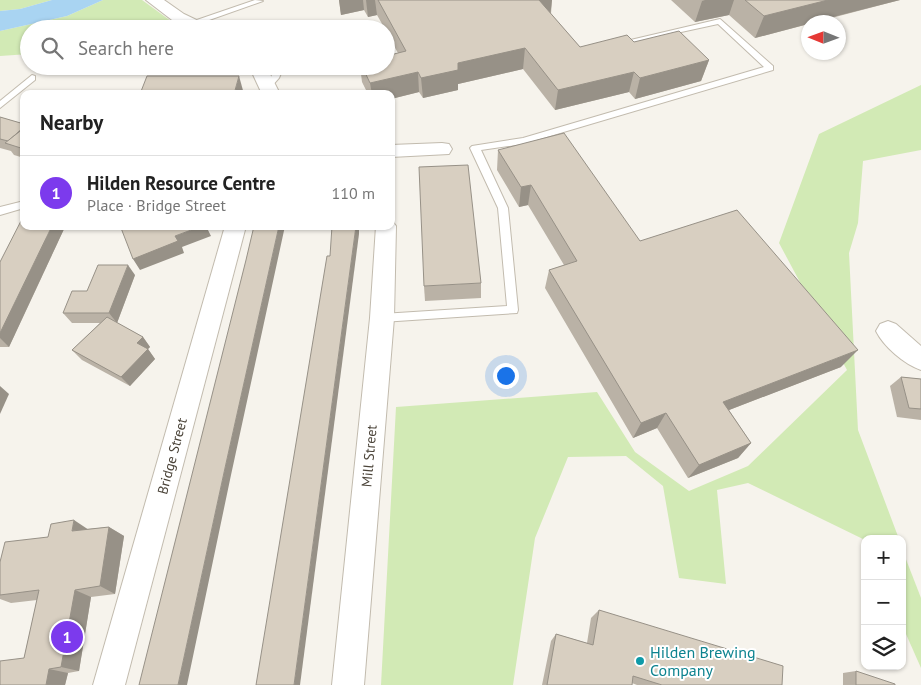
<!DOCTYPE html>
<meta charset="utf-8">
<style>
:root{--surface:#fff;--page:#f2f2f2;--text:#222;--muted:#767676;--line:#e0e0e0;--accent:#7c3aed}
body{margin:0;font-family:"PT Sans",sans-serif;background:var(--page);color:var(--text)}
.controls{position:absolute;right:15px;bottom:15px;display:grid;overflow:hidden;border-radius:10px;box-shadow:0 1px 4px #0004}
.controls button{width:45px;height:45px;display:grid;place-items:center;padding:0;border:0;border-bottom:1px solid var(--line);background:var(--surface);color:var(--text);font:25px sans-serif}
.compass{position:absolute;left:801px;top:15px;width:45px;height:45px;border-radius:50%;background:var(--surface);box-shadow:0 1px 4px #0004;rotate:271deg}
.you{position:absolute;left:505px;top:375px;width:18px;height:18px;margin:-12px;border:4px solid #fff;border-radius:50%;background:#1a73e8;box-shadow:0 0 0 8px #1a73e833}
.badge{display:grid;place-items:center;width:32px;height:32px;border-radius:50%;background:var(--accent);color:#fff;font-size:16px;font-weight:700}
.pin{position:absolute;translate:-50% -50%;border:2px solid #fff;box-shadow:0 1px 5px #0006}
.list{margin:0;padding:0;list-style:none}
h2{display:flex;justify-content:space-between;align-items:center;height:65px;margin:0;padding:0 20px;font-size:21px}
h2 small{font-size:16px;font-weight:400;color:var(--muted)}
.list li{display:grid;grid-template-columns:32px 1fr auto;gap:15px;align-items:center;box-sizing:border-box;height:75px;padding:0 20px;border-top:1px solid var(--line)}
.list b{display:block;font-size:19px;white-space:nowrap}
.list p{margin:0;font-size:16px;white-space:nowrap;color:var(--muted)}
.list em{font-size:16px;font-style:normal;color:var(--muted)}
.icon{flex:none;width:28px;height:28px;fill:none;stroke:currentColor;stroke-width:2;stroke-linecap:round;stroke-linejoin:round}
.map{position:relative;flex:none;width:921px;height:685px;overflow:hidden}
.search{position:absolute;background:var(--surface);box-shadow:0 1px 4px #0004;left:20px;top:20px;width:375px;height:55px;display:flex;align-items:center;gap:12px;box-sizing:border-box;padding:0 18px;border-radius:28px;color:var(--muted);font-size:19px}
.panel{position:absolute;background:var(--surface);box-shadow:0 1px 4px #0004;left:20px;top:90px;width:375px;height:140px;border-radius:10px}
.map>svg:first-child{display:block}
</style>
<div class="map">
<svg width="921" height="685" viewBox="0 0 921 685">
<rect width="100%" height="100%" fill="#f6f3ec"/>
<g fill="#d2eab5">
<path d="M0,0H52L20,9L0,11Z"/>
<path d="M103,0H142L175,24L173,29H29V54L0,56V31L67,16Z"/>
<path d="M921,85V150L863,161L858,223L849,253L858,430L899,539H865V540L748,483L717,490L726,584L679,578L663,486L626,456L568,457L535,538L513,685H381L396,407L597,392L635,452L689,491L748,466L847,370L779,243L819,134Z"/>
<path d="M902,549L921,598V668L902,625Z"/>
</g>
<path fill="#a9d4f2" d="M52,0H103L67,16L0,31V11L20,9Z"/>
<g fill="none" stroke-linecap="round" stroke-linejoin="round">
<g stroke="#c2bbae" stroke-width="2">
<g id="lane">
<path d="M255,0L263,1L195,25L188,23Z"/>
<path d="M720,19L773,66V70L523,144L481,150L508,208L518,310L517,313L382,322L378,321L377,318L378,315L382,314L507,306L498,208L470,148L472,146L523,138L764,67L718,24L626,44L622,42Z"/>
<path d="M276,66H284L279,78L271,87H265L264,85L271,77Z"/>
<path d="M32,75L35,76V80L0,108V101Z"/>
<path d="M24,201V208L0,215V207Z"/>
</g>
</g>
<g stroke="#c2bbae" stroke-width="2">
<g id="street">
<path d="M146,0H164L184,14L209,26L211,29H190L172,20Z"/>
<path d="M249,66H266L280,94H262Z"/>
<path d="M442,143L449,144L452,149L449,154L391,157V145Z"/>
<path d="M391,220L396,226L394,318L364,685H332L370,318L376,226H391Z"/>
<path d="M225,226H246L125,685H93Z"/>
<path d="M888,321L896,324L921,346V370C904,364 884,347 876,331L880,324Z"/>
</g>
</g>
<use href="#lane" fill="#fff" fill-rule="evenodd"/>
<use href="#street" fill="#fff" fill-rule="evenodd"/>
</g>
<g fill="#bab2a6">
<path d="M339,0H552L551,14L580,47L634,42L709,60L701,81L635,99L629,92L555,110L523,69L458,84V90L423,98L419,92L391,99V94H368L362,82L360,66H386L398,53L386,32V29H385L377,15L368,17L364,10L341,15Z"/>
<path d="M671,0H900L755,38L729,15L695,22Z"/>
<path d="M0,117L24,124V158L14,155L11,151L0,148Z"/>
<path d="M498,150L640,241L841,367L729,410L751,443L738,458L688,478L657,428L633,438L545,288L549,270L564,265L528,205L519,207L497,170Z"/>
<path d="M64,229L9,347H0V262Z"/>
<path d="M135,275L117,323L143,337L150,347L148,349L155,359L130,386L82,360L72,350L100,323H72L63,313L87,291Z"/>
<path d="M481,283V298L425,301L424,286Z"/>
<path d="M901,377L921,379V420L897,417L890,386Z"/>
<path d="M109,527L124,536L115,594L91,597L79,671L68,673L65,685H0L24,658L37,600L11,603L0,599V562L48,537L88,529Z"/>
<path d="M599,610L782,685H637L632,683V685H542L551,641L556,634L587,643L591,618Z"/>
<path d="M856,671L895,685H843V673Z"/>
</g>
<g fill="#979187">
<path d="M339,0H363L364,10L341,15Z"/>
<path d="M366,0H375L377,15L368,17Z"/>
<path d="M539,0H552L550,17Z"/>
<path d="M705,0H734L729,15L695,22L702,1Z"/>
<path d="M828,0H900L813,22H808V24L755,38L764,16Z"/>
<path d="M525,48L523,69L458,84V90L423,98L421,78L458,63Z"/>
<path d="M709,60L701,81L635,99L640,78Z"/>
<path d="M418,72L419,92L391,99V94H372L370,83Z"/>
<path d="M634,72L629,92L555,110L558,90Z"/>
<path d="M239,76L244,94H234Z"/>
<path d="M531,185L528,205L519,207L521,187Z"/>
<path d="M52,226H62L64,229L9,347L0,338V333Z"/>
<path d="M202,226H206L211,236L182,247L184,253L140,270L133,259L175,236Z"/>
<path d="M279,226H285L231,475L187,685H178L225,468Z"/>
<path d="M356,226H359V234L300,685H294Z"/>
<path d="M128,265L135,275L117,323L109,313Z"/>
<path d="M143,337L150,347L148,349L155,359L130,386L121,377L137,343Z"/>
<path d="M858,350L841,367L711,417L723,402Z"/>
<path d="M0,386L9,394L0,414Z"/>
<path d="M666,413L657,428L633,438L641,423Z"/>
<path d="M751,443L738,458L688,478L699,465Z"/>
<path d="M74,520L89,530L72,531Z"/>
<path d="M109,527L124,536L115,594L100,586Z"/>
<path d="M75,590L91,597L79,671L61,667Z"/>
<path d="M49,669L68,673L65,685H46Z"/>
</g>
<g fill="#d8cfc1" stroke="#979187">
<path d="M378,0H539L580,47L627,35L634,42L679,31L709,60L640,78L634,72L558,90L525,48L458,63V70L421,78L418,72L370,83L362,66H386V56L406,51Z"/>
<path d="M745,0H828L764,16Z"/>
<path d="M147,76H239L234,94H140Z"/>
<path d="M0,117L24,124V127L8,141L0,139Z"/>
<path d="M24,128V149L5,143Z"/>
<path d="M564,133L640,241L737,210L858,350L723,402L751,443L699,465L666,413L641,423L549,270L577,261L531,185L521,187L498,150Z"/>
<path d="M468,165L481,283L424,286L419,167Z"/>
<path d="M23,217L24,226H52L0,333V262Z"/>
<path d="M127,226H202L175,236L178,241L133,259L121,228Z"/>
<path d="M254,226H279L225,468L178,685H139L246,260Z"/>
<path d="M332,226H356L294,685H256L327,256H330Z"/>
<path d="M98,265H128L109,313H63L72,291H87Z"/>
<path d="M107,317L143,337L137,343L148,349L121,377L72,350Z"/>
<path d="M901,377L921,379V409L909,408Z"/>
<path d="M74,520L72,531L109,527L100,586L75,590L61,667L49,669L46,685H0V661L24,658L39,590L0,595V562L5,542L48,537L51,524Z"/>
<path d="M599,610L783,666L782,685H662L633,676L632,685H547L556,634L593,645Z"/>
<path d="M856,671L895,684V685H856Z"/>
</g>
<circle fill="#0f9aa8" stroke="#fff" stroke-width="2" cx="640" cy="661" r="5"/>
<g text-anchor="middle" stroke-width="4" stroke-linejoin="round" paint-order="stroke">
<g font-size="14" fill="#4b4439" stroke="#fff">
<text transform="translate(172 456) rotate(-75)" y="5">Bridge Street</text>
<text transform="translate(369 456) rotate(-85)" y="5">Mill Street</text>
</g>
<g font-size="16" fill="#0d838f" stroke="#fff" text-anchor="start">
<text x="650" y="658">Hilden Brewing<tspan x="650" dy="18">Company</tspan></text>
</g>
</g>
</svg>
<div class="controls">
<button>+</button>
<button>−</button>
<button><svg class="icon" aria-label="layers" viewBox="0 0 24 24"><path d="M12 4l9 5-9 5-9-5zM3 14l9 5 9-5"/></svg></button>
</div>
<svg class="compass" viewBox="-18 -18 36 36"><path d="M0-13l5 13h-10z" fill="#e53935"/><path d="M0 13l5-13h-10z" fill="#767676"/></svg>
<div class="you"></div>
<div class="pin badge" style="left:67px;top:637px">1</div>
<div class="search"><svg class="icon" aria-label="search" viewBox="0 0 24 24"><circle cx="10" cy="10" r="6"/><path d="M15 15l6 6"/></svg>Search here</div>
<section class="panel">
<h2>Nearby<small></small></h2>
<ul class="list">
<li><span class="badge">1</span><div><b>Hilden Resource Centre</b><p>Place · Bridge Street</p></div><em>110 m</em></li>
</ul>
</section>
</div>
